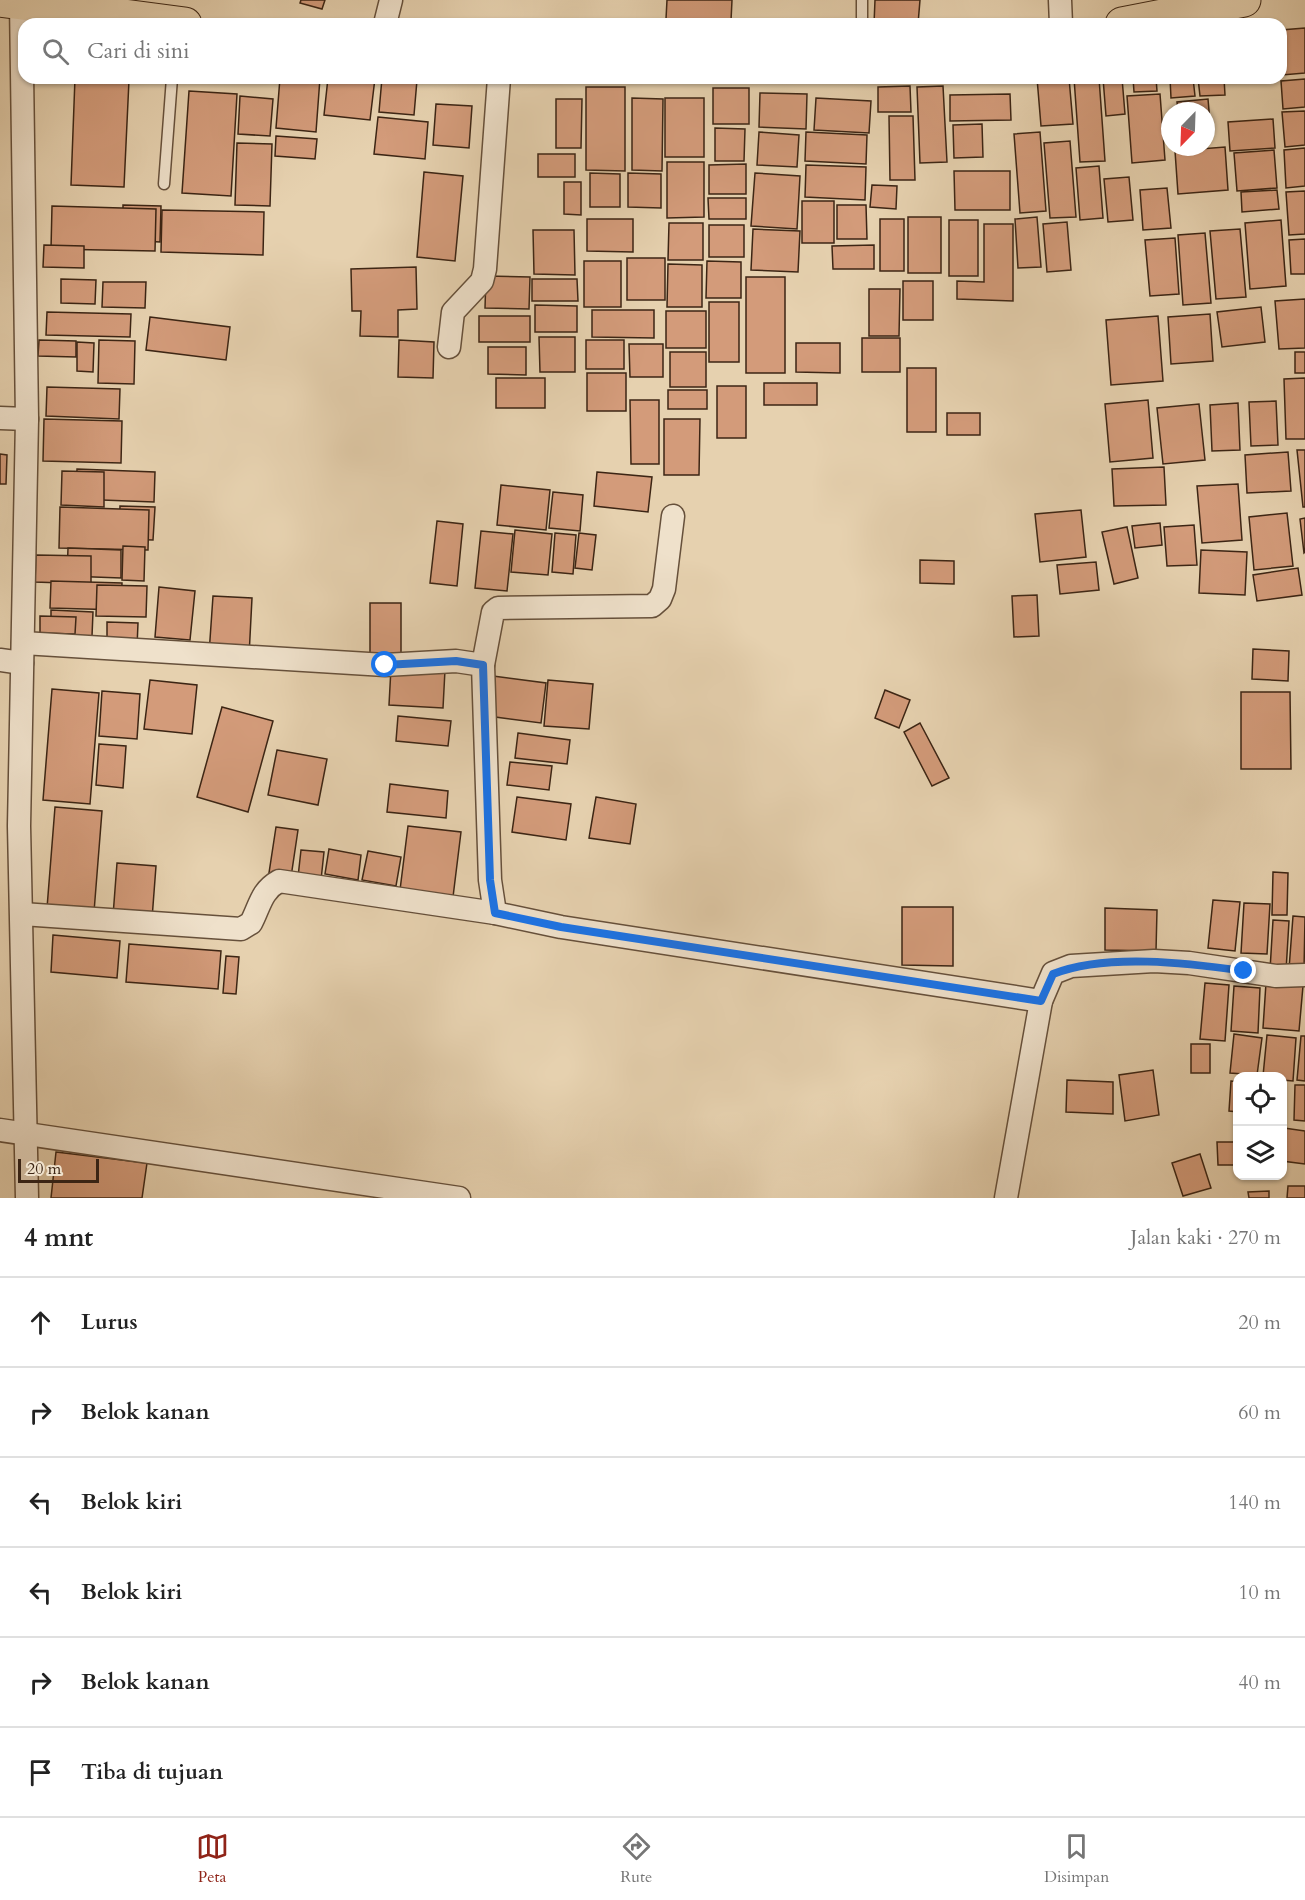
<!DOCTYPE html>
<html lang="id">
<meta charset="utf-8">
<style>
:root{--surface:#fff;--page:#f2f2f2;--text:#222;--muted:#767676;--line:#e0e0e0;--accent:#8f2418}
body{margin:0;font-family:Cardo,serif;background:var(--page);color:var(--text)}
.controls{position:absolute;right:18px;bottom:18px;display:grid;overflow:hidden;border-radius:12px;box-shadow:0 2px 4px #0004}
.controls button{width:54px;height:54px;display:grid;place-items:center;padding:0;border:0;border-bottom:2px solid var(--line);background:var(--surface);color:var(--text);font:30px sans-serif}
.compass{position:absolute;left:1161px;top:102px;width:54px;height:54px;border-radius:50%;background:var(--surface);box-shadow:0 2px 4px #0004;rotate:203deg}
.scale{position:absolute;left:18px;bottom:15px;width:81px;box-sizing:border-box;padding-left:6px;border:3px solid #3c2514;border-top:0;font-size:16px;line-height:21px;white-space:nowrap;color:#3c2514;-webkit-text-stroke:4px #efe1cb;paint-order:stroke}
.stop{position:absolute;width:18px;height:18px;margin:-14px;border:4px solid #1a73e8;border-radius:50%;background:#fff}
.stop.end{background:#1a73e8;border-color:#fff;box-shadow:0 2px 6px #0008}
.list{margin:0;padding:0;list-style:none}
h2{display:flex;justify-content:space-between;align-items:center;height:78px;margin:0;padding:0 24px;font-size:26px}
h2 small{font-size:20px;font-weight:400;color:var(--muted)}
.list li{display:grid;grid-template-columns:39px 1fr auto;gap:18px;align-items:center;box-sizing:border-box;height:90px;padding:0 24px;border-top:2px solid var(--line)}
.list b{display:block;font-size:22px;white-space:nowrap}
.list em{font-size:20px;font-style:normal;color:var(--muted)}
.icon{flex:none;width:33px;height:33px;fill:none;stroke:currentColor;stroke-width:2;stroke-linecap:round;stroke-linejoin:round}
.map{position:relative;flex:none;width:1305px;height:1198px;overflow:hidden}
.search{position:absolute;background:var(--surface);box-shadow:0 2px 4px #0004;left:18px;right:18px;top:18px;height:66px;display:flex;align-items:center;gap:15px;box-sizing:border-box;padding:0 21px;border-radius:18px;color:var(--muted);font-size:22px}
.sheet{height:618px;background:var(--surface)}
nav{display:flex;justify-content:space-around;align-items:center;box-sizing:border-box;height:84px;border-top:2px solid var(--line);background:var(--surface);font-size:16px;color:var(--muted)}
nav a{display:grid;justify-items:center;gap:3px}
nav .on{color:var(--accent)}
.map>svg:first-child{display:block}
</style>
<div class="map">
<svg width="1305" height="1198" viewBox="0 0 1305 1198">
<rect width="100%" height="100%" fill="#e6d1af"/>
<filter id="stains"><feTurbulence type="fractalNoise" baseFrequency=".00333" numOctaves="4"/><feColorMatrix values="0 0 0 0 .2 0 0 0 0 .09 0 0 0 0 .02 0 0 0 .5 -.17"/></filter>
<radialGradient id="worn" r=".72"><stop offset=".6" stop-color="#630" stop-opacity="0"/><stop offset="1" stop-color="#630" stop-opacity=".3"/></radialGradient>
<g fill="#d39b7a" stroke="#3c2514" stroke-width="1.5">
<path d="M301,0H325L322,9L300,3Z"/>
<path d="M667,0H732L731,21L666,19Z"/>
<path d="M875,0H920L918,24H874Z"/>
<path d="M1305,28V73L1282,75L1281,30Z"/>
<path d="M75,78L129,80L124,187L71,185Z"/>
<path d="M280,78H320L316,132L276,128Z"/>
<path d="M328,78H375L370,120L324,115Z"/>
<path d="M382,78L417,80L414,115L379,112Z"/>
<path d="M1037,78H1069L1073,124L1041,126Z"/>
<path d="M1074,78H1099L1105,161L1080,162Z"/>
<path d="M1103,78H1122L1125,114L1106,116Z"/>
<path d="M1133,78H1156L1157,91L1134,92Z"/>
<path d="M1170,78H1193L1195,96L1171,98Z"/>
<path d="M1198,78H1224L1225,95L1200,96Z"/>
<path d="M1243,78H1274V80L1243,82Z"/>
<path d="M1305,79V107L1283,109L1281,81Z"/>
<path d="M910,86L911,112H878V87Z"/>
<path d="M943,86L947,162L920,163L917,87Z"/>
<path d="M586,87H625V171L586,170Z"/>
<rect x="713" y="88" width="36" height="36"/>
<path d="M189,91L237,94L231,196L182,193Z"/>
<path d="M760,93L807,94L806,129L759,127Z"/>
<path d="M1010,94L1011,120L950,121V95Z"/>
<path d="M1160,94L1165,160L1132,163L1127,96Z"/>
<path d="M240,96L273,99L270,136L238,134Z"/>
<path d="M632,98L663,99L662,171L632,170Z"/>
<rect x="665" y="98" width="39" height="59"/>
<path d="M816,98L871,101L869,133L814,130Z"/>
<path d="M556,99H582L581,148H556Z"/>
<path d="M1208,99L1211,134H1206V111H1178L1177,102Z"/>
<path d="M436,104L472,106L469,148L433,145Z"/>
<path d="M1305,111V145L1285,147L1282,112Z"/>
<path d="M889,116H913L915,180H890Z"/>
<path d="M378,117L428,122L425,159L374,154Z"/>
<path d="M1273,119L1275,148L1230,151L1228,122Z"/>
<path d="M982,124L983,157L954,158L953,125Z"/>
<path d="M715,128L745,129L744,161H715Z"/>
<path d="M759,132L799,135L797,167L757,165Z"/>
<path d="M806,132L867,135L866,164L805,161Z"/>
<path d="M1040,132L1046,211L1020,213L1014,134Z"/>
<path d="M276,136L317,139L315,159L275,156Z"/>
<path d="M1070,141L1076,217L1050,218L1044,143Z"/>
<path d="M237,143L272,144L270,206L235,205Z"/>
<path d="M1225,147L1228,190L1178,194L1175,151Z"/>
<path d="M1305,148V186L1286,188L1284,150Z"/>
<path d="M1274,150L1277,188L1237,191L1234,153Z"/>
<rect x="538" y="154" width="37" height="23"/>
<path d="M667,162H704V217L667,218Z"/>
<path d="M746,164V194H709V165Z"/>
<path d="M806,165L866,167L865,200L805,197Z"/>
<path d="M1099,166L1103,218L1080,220L1076,168Z"/>
<path d="M954,171H1010V210H955Z"/>
<path d="M424,172L463,176L455,261L417,257Z"/>
<path d="M590,173L620,174V207H590Z"/>
<path d="M628,173L661,174V208L628,207Z"/>
<path d="M755,173L800,176L797,229L751,226Z"/>
<path d="M1129,177L1133,220L1108,222L1104,179Z"/>
<path d="M564,182H581V215L564,214Z"/>
<path d="M872,185L897,186L896,209L870,207Z"/>
<path d="M1167,188L1171,228L1143,230L1140,190Z"/>
<path d="M1277,190L1279,209L1242,212L1241,192Z"/>
<path d="M1305,191V234L1289,235L1286,192Z"/>
<path d="M708,198H746V219H709Z"/>
<rect x="802" y="201" width="32" height="42"/>
<path d="M123,205L161,206L160,242L123,240Z"/>
<path d="M837,205H866L867,239H837Z"/>
<path d="M52,206L156,209L155,251L51,249Z"/>
<path d="M162,210L264,212L263,255L161,252Z"/>
<rect x="908" y="217" width="33" height="56"/>
<path d="M1037,217L1041,267L1018,268L1015,219Z"/>
<path d="M587,219H633V252L587,251Z"/>
<rect x="880" y="219" width="24" height="52"/>
<rect x="949" y="220" width="29" height="56"/>
<path d="M1281,220L1286,286L1250,289L1245,223Z"/>
<path d="M1067,222L1071,270L1047,272L1043,224Z"/>
<path d="M669,223H703V260H668Z"/>
<path d="M984,224H1013V301L957,299V281L984,282Z"/>
<rect x="709" y="225" width="35" height="32"/>
<path d="M753,229L800,231L798,272L751,270Z"/>
<path d="M1240,229L1246,297L1216,299L1210,231Z"/>
<path d="M533,230H574L575,275L534,274Z"/>
<path d="M1205,233L1211,303L1183,305L1178,235Z"/>
<path d="M1175,238L1179,294L1150,296L1145,240Z"/>
<path d="M1305,239V274H1291L1289,240Z"/>
<path d="M44,245L84,246V268L43,267Z"/>
<path d="M874,245V269H833L832,246Z"/>
<rect x="627" y="258" width="38" height="42"/>
<rect x="584" y="261" width="37" height="46"/>
<path d="M707,261L741,262V298H706Z"/>
<path d="M668,264L702,265V307H667Z"/>
<path d="M416,267L417,309L398,310V337L360,336L361,311H352L351,269Z"/>
<path d="M486,276L530,277L529,309L485,308Z"/>
<rect x="746" y="277" width="39" height="96"/>
<path d="M61,279L96,280L95,304L61,303Z"/>
<path d="M532,279H577L578,301H532Z"/>
<rect x="903" y="281" width="30" height="39"/>
<path d="M103,282H146L145,308L102,307Z"/>
<path d="M869,289H900L899,336H869Z"/>
<path d="M1305,299V348L1279,349L1275,301Z"/>
<rect x="709" y="302" width="30" height="60"/>
<path d="M535,305L577,306V332H535Z"/>
<path d="M1261,307L1265,342L1222,347L1217,312Z"/>
<path d="M592,310H654V338L592,337Z"/>
<rect x="666" y="311" width="40" height="37"/>
<path d="M47,312L131,314L130,337L46,335Z"/>
<path d="M1210,314L1213,361L1171,364L1168,317Z"/>
<rect x="479" y="316" width="51" height="26"/>
<path d="M1158,316L1163,381L1111,385L1106,320Z"/>
<path d="M150,317L230,327L226,360L146,350Z"/>
<path d="M539,337H575V372H540Z"/>
<rect x="862" y="338" width="38" height="34"/>
<path d="M39,340L76,341V357L38,356Z"/>
<path d="M99,340L135,341L134,384L98,383Z"/>
<path d="M399,340L434,342L433,378L398,377Z"/>
<rect x="586" y="340" width="38" height="29"/>
<path d="M77,342L94,343L93,372L77,371Z"/>
<path d="M796,343H840V373L796,372Z"/>
<path d="M629,344H663V377H630Z"/>
<path d="M488,347H526V375L488,374Z"/>
<rect x="670" y="352" width="36" height="35"/>
<rect x="1295" y="352" width="10" height="21"/>
<rect x="907" y="368" width="29" height="64"/>
<rect x="587" y="373" width="39" height="38"/>
<rect x="496" y="378" width="49" height="30"/>
<path d="M1305,378V439H1286L1284,379Z"/>
<rect x="764" y="383" width="53" height="22"/>
<rect x="717" y="386" width="29" height="52"/>
<path d="M47,387L120,389L119,419L46,416Z"/>
<rect x="668" y="390" width="39" height="19"/>
<path d="M630,400H659V464H631Z"/>
<path d="M1148,400L1153,458L1110,462L1105,404Z"/>
<path d="M1276,401L1278,445L1251,446L1249,402Z"/>
<path d="M1238,403L1240,450L1212,451L1210,405Z"/>
<path d="M1199,404L1205,460L1163,464L1157,408Z"/>
<rect x="947" y="413" width="33" height="22"/>
<path d="M44,419L122,421L121,463L43,461Z"/>
<path d="M664,419H700L699,475H664Z"/>
<path d="M1297,450H1305V507H1303Z"/>
<path d="M1288,452L1291,491L1247,493L1245,455Z"/>
<path d="M0,454L7,455L6,484H0Z"/>
<path d="M1164,467L1166,505L1114,506L1112,469Z"/>
<path d="M77,469L155,472L154,502L76,499Z"/>
<path d="M62,471L104,472V507L61,505Z"/>
<path d="M597,472L652,477L648,512L594,506Z"/>
<path d="M1238,484L1242,540L1202,543L1197,486Z"/>
<path d="M501,485L550,490L546,530L497,525Z"/>
<path d="M553,492L583,495L580,531L549,528Z"/>
<path d="M120,506L155,507L153,540L119,539Z"/>
<path d="M60,507L149,510L148,550L59,548Z"/>
<path d="M1081,510L1086,557L1040,562L1035,514Z"/>
<path d="M1287,513L1293,566L1254,570L1249,517Z"/>
<path d="M1305,518V552L1304,553L1300,519Z"/>
<path d="M437,521L463,524L457,586L430,583Z"/>
<path d="M1160,523L1162,545L1135,548L1132,526Z"/>
<path d="M1194,525L1197,565L1167,566L1164,527Z"/>
<path d="M1127,527L1138,578L1114,584L1102,532Z"/>
<path d="M515,530L552,534L548,575L511,572Z"/>
<path d="M481,531L513,534L507,591L475,588Z"/>
<path d="M555,533L576,535L573,574L552,572Z"/>
<path d="M579,533L596,535L592,570L575,568Z"/>
<path d="M123,546L145,547L144,581L122,580Z"/>
<path d="M68,548L121,550V578L67,576Z"/>
<path d="M1201,550L1247,552L1245,595L1199,593Z"/>
<path d="M36,555L91,556V584L35,582Z"/>
<path d="M920,560L954,561V584L920,583Z"/>
<path d="M1096,562L1099,590L1060,594L1057,565Z"/>
<path d="M1298,568L1302,595L1257,601L1253,575Z"/>
<path d="M51,581L122,583L121,610L50,608Z"/>
<path d="M97,585L147,586L146,617L96,616Z"/>
<path d="M159,587L195,591L190,640L155,637Z"/>
<path d="M1037,595L1039,636L1014,637L1012,596Z"/>
<path d="M213,596L252,598L249,656L209,654Z"/>
<rect x="370" y="603" width="31" height="56"/>
<path d="M51,610L93,612L92,636L51,635Z"/>
<path d="M40,616L76,617L75,634L40,633Z"/>
<path d="M107,622L138,623L137,647L107,646Z"/>
<path d="M1253,649L1289,651L1288,681L1252,679Z"/>
<path d="M391,668L445,670L443,708L389,705Z"/>
<path d="M493,676L546,683L541,723L488,716Z"/>
<path d="M150,680L197,685L192,734L144,729Z"/>
<path d="M548,680L593,684L589,729L544,726Z"/>
<path d="M52,689L99,693L90,804L43,800Z"/>
<path d="M885,690L910,700L899,728L875,718Z"/>
<path d="M102,691L140,694L137,739L99,736Z"/>
<path d="M1241,692H1290L1291,769H1241Z"/>
<path d="M222,707L273,721L248,812L197,797Z"/>
<path d="M398,716L451,721L448,746L396,741Z"/>
<path d="M920,723L949,778L932,786L904,732Z"/>
<path d="M518,733L570,740L567,764L515,758Z"/>
<path d="M99,744L126,746L123,788L96,785Z"/>
<path d="M277,750L327,759L318,805L268,795Z"/>
<path d="M510,762L552,766L549,790L507,785Z"/>
<path d="M390,784L448,791L446,818L387,812Z"/>
<path d="M517,797L571,804L566,840L512,832Z"/>
<path d="M596,797L636,804L630,844L589,838Z"/>
<path d="M55,807L102,811L94,912L47,908Z"/>
<path d="M408,826L461,832L453,897L400,890Z"/>
<path d="M276,827L298,830L291,877L269,873Z"/>
<path d="M329,849L361,855L358,880L325,874Z"/>
<path d="M301,850L324,852L321,880L298,877Z"/>
<path d="M368,851L401,857L396,886L362,880Z"/>
<path d="M117,863L156,866L152,919L113,916Z"/>
<path d="M1273,872L1288,873L1287,915H1272Z"/>
<path d="M1213,900L1240,902L1235,951L1208,948Z"/>
<path d="M1244,903L1270,904L1267,954L1241,953Z"/>
<path d="M902,907H953V966L902,965Z"/>
<path d="M1105,908L1157,910L1156,951L1105,950Z"/>
<path d="M1293,916L1305,917L1304,970L1289,969Z"/>
<path d="M1273,920L1289,921L1286,971L1270,970Z"/>
<path d="M53,935L120,941L117,978L51,972Z"/>
<path d="M129,944L221,951L218,989L126,982Z"/>
<path d="M226,956L239,957L236,994L223,993Z"/>
<path d="M1205,983L1229,985L1225,1041L1200,1039Z"/>
<path d="M1266,983L1303,986L1299,1031L1263,1028Z"/>
<path d="M1234,986L1260,988L1258,1033L1231,1031Z"/>
<path d="M1234,1034L1262,1038L1257,1075L1230,1073Z"/>
<path d="M1267,1035L1296,1038L1293,1081L1282,1080V1076H1263Z"/>
<path d="M1301,1036H1305V1081L1297,1080Z"/>
<rect x="1191" y="1044" width="19" height="29"/>
<path d="M1153,1070L1159,1115L1125,1121L1119,1075Z"/>
<path d="M1067,1080L1113,1082V1114L1066,1112Z"/>
<path d="M1231,1081L1238,1082V1112L1229,1111Z"/>
<path d="M1295,1085H1305V1121L1294,1120Z"/>
<path d="M1284,1128L1305,1131V1164L1282,1161Z"/>
<path d="M1217,1142H1238V1165H1218Z"/>
<path d="M56,1152L147,1163L142,1198H51Z"/>
<path d="M1200,1154L1211,1188L1183,1196L1172,1163Z"/>
<path d="M1288,1186H1305V1198H1287Z"/>
<path d="M1269,1191V1198H1249L1248,1192Z"/>
</g>
<g fill="none" stroke-linecap="round" stroke-linejoin="round">
<g stroke="#66503b" stroke-width="13">
<g id="service">
<path d="M862,24V0"/>
<path d="M164,184L172,78"/>
</g>
</g>
<g stroke="#66503b" stroke-width="25">
<g id="minor">
<path d="M1060,0L1061,24"/>
<path d="M21,3L27,419L19,826L27,1198"/>
<path d="M385,24L391,0"/>
<path d="M449,347L453,312L482,281L485,269L499,78"/>
<path d="M0,418L27,419"/>
<path d="M23,643L385,665L456,661L483,665L490,880L495,913L561,927L1041,1001"/>
<path d="M0,660L22,663"/>
<path d="M483,665L493,612L498,608L652,606L660,599L664,589L673,516"/>
<path d="M22,914L241,929L251,923C260,906 261,891 279,881L495,913"/>
<path d="M0,1130L459,1198"/>
<path d="M1006,1198L1041,1001L1053,973L1071,966L1154,961L1189,963L1276,976L1305,975"/>
</g>
</g>
<g stroke="#3c2514" stroke-width="35">
<g id="trunk">
<path d="M0,0L185,24"/>
<path d="M1122,24L1244,0"/>
</g>
</g>
<use href="#service" stroke="#efe1cb" stroke-width="10"/>
<use href="#minor" stroke="#efe1cb" stroke-width="22"/>
<use href="#trunk" stroke="#e6d1af" stroke-width="33"/>
</g>
<g fill="none" stroke-linecap="round" stroke-linejoin="round">
<path stroke="#1a73e8" stroke-width="8" d="M385,665L456,661L483,665L490,880L495,913L561,927L1041,1001L1053,974C1106,953 1188,963 1244,971"/>
</g>
<rect width="100%" height="100%" filter="url(#stains)"/>
<rect width="100%" height="100%" fill="url(#worn)"/>
</svg>
<div class="controls">
<button><svg class="icon" aria-label="locate" viewBox="0 0 24 24"><circle cx="12" cy="12" r="6"/><path d="M12 2v4M12 18v4M2 12h4M18 12h4"/></svg></button>
<button><svg class="icon" aria-label="layers" viewBox="0 0 24 24"><path d="M12 4l9 5-9 5-9-5zM3 14l9 5 9-5"/></svg></button>
</div>
<svg class="compass" viewBox="-18 -18 36 36"><path d="M0-13l5 13h-10z" fill="#e53935"/><path d="M0 13l5-13h-10z" fill="#767676"/></svg>
<div class="scale">20 m</div>
<div class="stop" style="left:385px;top:665px"></div>
<div class="stop end" style="left:1244px;top:971px"></div>
<div class="search"><svg class="icon" aria-label="search" viewBox="0 0 24 24"><circle cx="10" cy="10" r="6"/><path d="M15 15l6 6"/></svg>Cari di sini</div>
</div>
<section class="sheet">
<h2>4 mnt<small>Jalan kaki · 270 m</small></h2>
<ul class="list">
<li><svg class="icon" aria-label="ahead" viewBox="0 0 24 24"><path d="M12 20V5M6 11l6-6 6 6"/></svg><div><b>Lurus</b></div><em>20 m</em></li>
<li><svg class="icon" aria-label="right" viewBox="0 0 24 24"><path d="M7 20v-9h11M14 6l5 5-5 5"/></svg><div><b>Belok kanan</b></div><em>60 m</em></li>
<li><svg class="icon" aria-label="left" viewBox="0 0 24 24"><path d="M17 20v-9H6M10 6l-5 5 5 5"/></svg><div><b>Belok kiri</b></div><em>140 m</em></li>
<li><svg class="icon" aria-label="left" viewBox="0 0 24 24"><path d="M17 20v-9H6M10 6l-5 5 5 5"/></svg><div><b>Belok kiri</b></div><em>10 m</em></li>
<li><svg class="icon" aria-label="right" viewBox="0 0 24 24"><path d="M7 20v-9h11M14 6l5 5-5 5"/></svg><div><b>Belok kanan</b></div><em>40 m</em></li>
<li><svg class="icon" aria-label="arrive" viewBox="0 0 24 24"><path d="M6 21V4h12l-3 4 3 4H6"/></svg><div><b>Tiba di tujuan</b></div></li>
</ul>
</section>
<nav>
<a class="on"><svg class="icon" aria-label="map" viewBox="0 0 24 24"><path d="M3 6l6-2 6 2 6-2v14l-6 2-6-2-6 2zM9 4v14M15 6v14"/></svg>Peta</a>
<a><svg class="icon" aria-label="directions" viewBox="0 0 24 24"><path d="M12 3l9 9-9 9-9-9zM9 14v-3h6M13 9l2 2-2 2"/></svg>Rute</a>
<a><svg class="icon" aria-label="saved" viewBox="0 0 24 24"><path d="M7 4h10v16l-5-4-5 4z"/></svg>Disimpan</a>
</nav>
